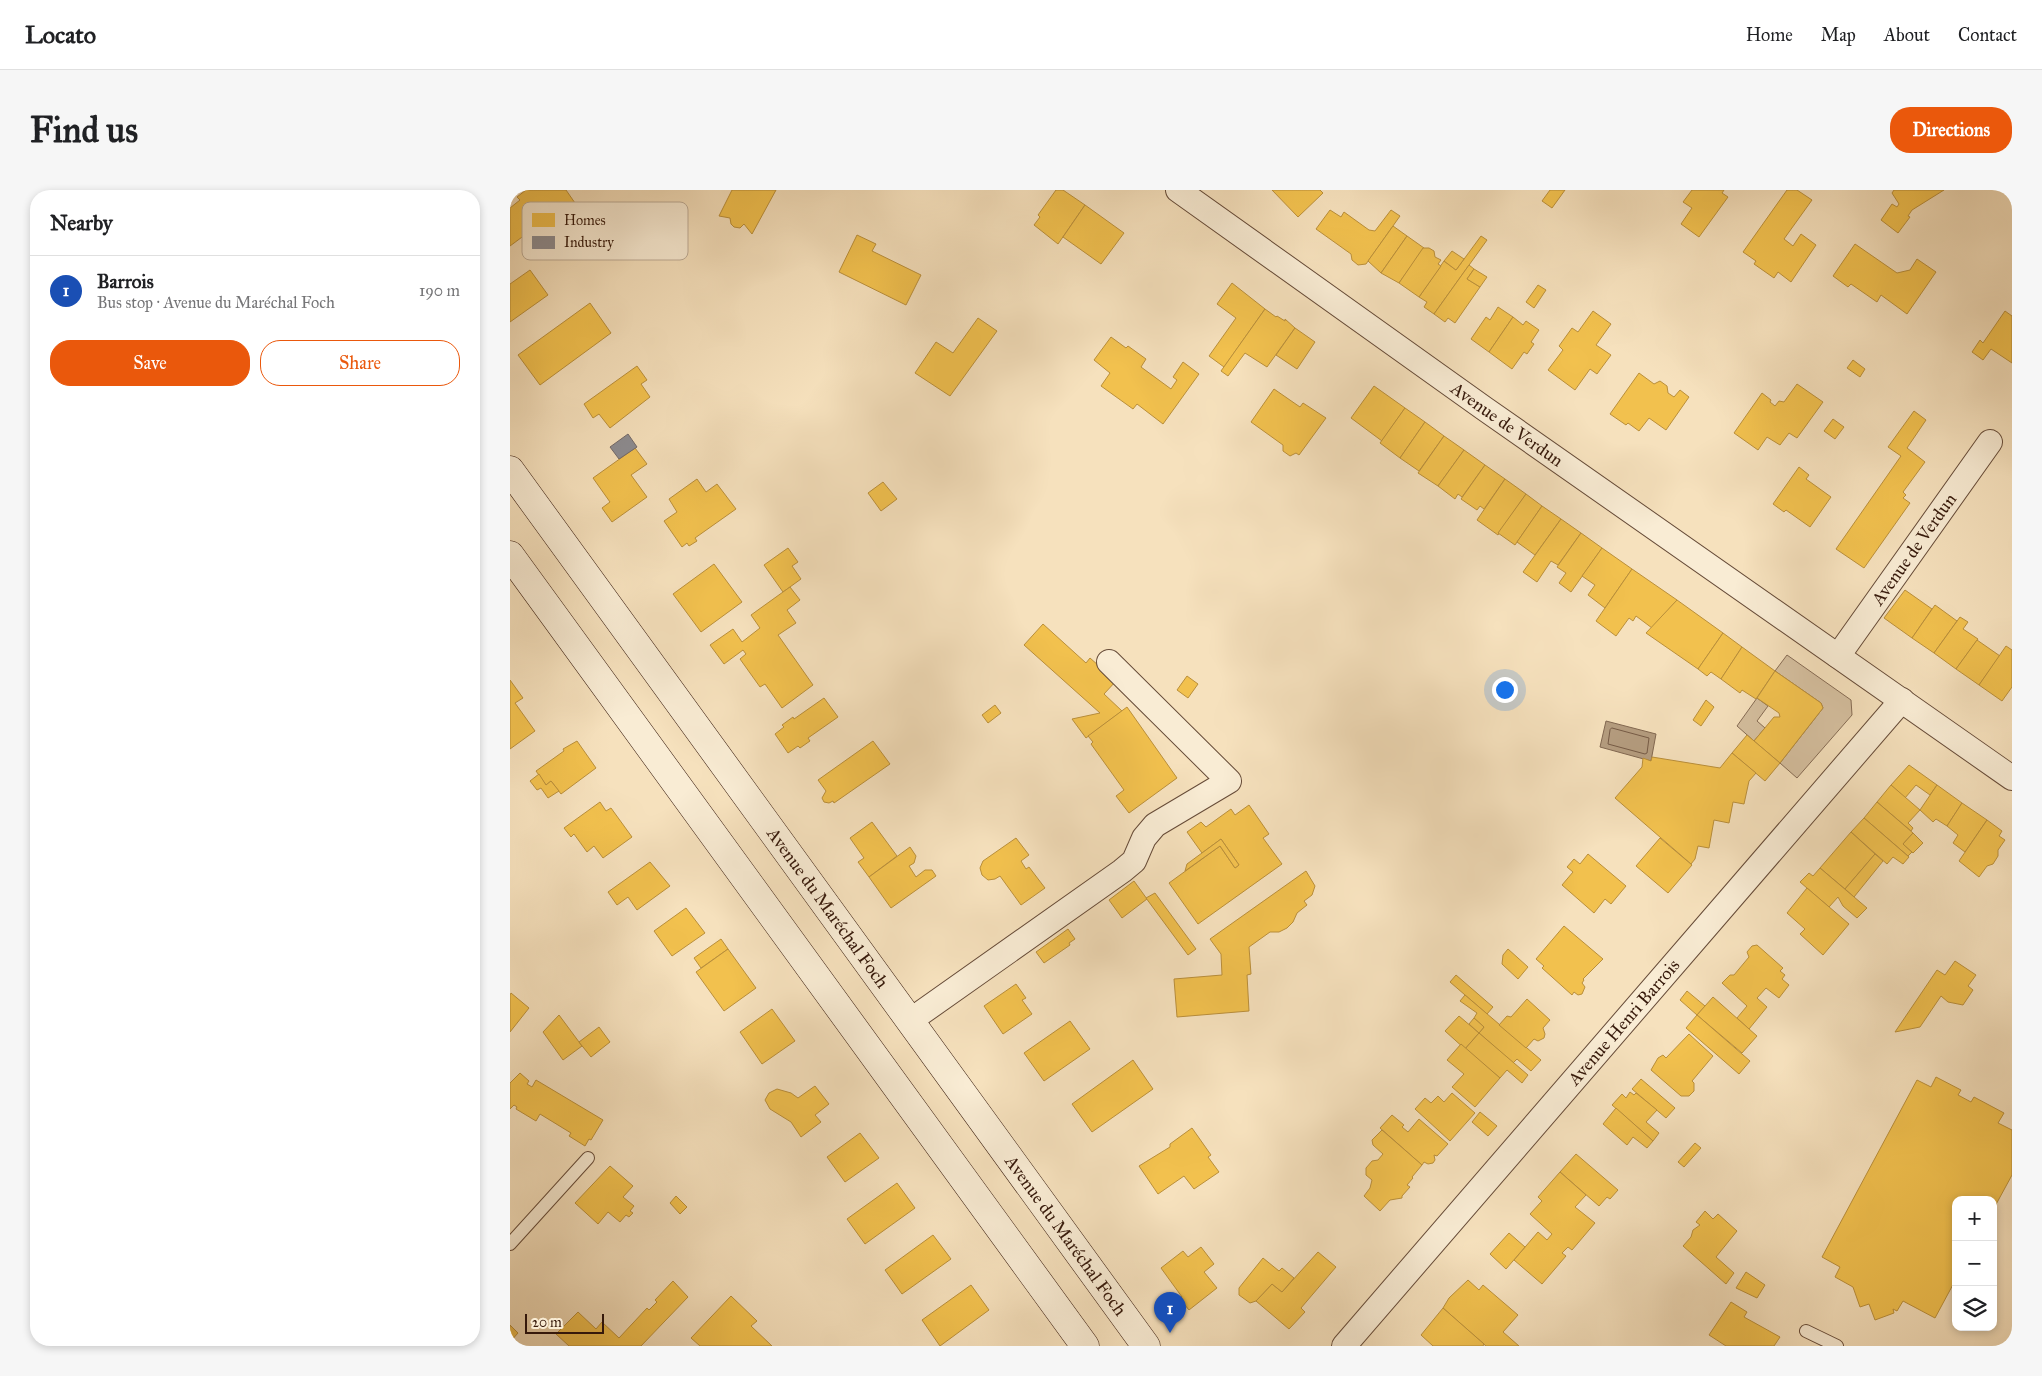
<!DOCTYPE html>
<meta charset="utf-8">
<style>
:root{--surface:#fff;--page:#f6f6f6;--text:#202124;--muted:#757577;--line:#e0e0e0;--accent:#ea580c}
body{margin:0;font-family:"IM FELL Great Primer",serif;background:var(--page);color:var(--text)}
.controls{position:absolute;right:15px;bottom:15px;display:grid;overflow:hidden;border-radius:10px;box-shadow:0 2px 8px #0003}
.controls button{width:45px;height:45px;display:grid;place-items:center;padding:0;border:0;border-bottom:1px solid var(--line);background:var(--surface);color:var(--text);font:25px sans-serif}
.scale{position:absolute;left:15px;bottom:12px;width:79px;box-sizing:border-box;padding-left:5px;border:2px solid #36190b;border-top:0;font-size:14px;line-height:18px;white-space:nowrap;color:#36190b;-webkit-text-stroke:4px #f9ecd4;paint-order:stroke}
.you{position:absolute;left:994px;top:499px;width:18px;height:18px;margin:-12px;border:4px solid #fff;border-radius:50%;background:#1a73e8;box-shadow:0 0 0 8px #1a73e833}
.badge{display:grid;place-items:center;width:32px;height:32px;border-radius:50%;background:var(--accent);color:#fff;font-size:16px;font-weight:700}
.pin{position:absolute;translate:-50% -41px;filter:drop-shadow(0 1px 2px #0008)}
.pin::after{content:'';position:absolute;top:26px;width:18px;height:15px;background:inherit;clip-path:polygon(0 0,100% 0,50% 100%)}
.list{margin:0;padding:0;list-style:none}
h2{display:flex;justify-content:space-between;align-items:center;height:65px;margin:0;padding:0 20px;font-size:21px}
h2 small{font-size:16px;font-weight:400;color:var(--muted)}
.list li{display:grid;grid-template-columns:32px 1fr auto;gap:15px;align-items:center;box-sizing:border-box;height:70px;padding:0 20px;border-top:1px solid var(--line)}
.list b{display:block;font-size:19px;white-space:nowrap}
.list p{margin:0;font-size:16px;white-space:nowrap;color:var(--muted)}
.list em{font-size:16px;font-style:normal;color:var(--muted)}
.actions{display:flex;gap:10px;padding:15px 20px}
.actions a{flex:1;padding:11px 0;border:1px solid var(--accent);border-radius:20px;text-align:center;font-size:18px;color:var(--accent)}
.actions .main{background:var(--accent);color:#fff}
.icon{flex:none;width:28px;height:28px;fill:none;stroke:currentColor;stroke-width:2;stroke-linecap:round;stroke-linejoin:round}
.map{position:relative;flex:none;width:1502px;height:1156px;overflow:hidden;border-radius:20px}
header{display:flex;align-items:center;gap:30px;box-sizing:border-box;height:70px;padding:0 25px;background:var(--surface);border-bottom:1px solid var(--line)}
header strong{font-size:24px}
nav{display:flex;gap:28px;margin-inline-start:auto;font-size:18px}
.intro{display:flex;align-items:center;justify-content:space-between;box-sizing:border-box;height:120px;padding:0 30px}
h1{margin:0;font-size:35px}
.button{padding:12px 22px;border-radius:20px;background:var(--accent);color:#fff;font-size:18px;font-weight:700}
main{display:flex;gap:30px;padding:0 30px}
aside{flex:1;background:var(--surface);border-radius:20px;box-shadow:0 2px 8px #0003}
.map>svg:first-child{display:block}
</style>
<header>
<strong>Locato</strong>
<nav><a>Home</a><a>Map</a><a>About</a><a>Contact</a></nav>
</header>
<div class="intro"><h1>Find us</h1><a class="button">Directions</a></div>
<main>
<aside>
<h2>Nearby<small></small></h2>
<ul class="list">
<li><span class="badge" style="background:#1a4fb4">1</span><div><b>Barrois</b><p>Bus stop · Avenue du Maréchal Foch</p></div><em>190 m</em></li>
</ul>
<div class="actions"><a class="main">Save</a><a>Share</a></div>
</aside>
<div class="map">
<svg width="1502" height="1156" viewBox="0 0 1502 1156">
<rect width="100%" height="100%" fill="#f6e1bd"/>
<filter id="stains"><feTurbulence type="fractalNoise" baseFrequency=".004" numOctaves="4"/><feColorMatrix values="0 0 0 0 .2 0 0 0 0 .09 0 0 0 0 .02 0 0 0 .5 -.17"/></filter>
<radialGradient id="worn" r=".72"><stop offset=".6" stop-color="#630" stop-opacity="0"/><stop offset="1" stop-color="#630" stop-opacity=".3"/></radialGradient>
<g fill="#d5bf9f" stroke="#866c55">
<path d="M1277,465L1341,510L1342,525L1287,588L1270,573L1313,518L1311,513L1265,481Z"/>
<path d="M1247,508L1258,516L1247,531L1255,538L1244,551L1227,536Z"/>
</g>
<path fill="#b59d80" stroke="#826851" d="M1096,531L1146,544L1141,571L1090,557Z"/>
<g fill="#f2c14e" stroke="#ba8f3a">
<path d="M16,0H56L65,13L38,35L35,30L0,56V18L10,10L7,7Z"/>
<path d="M222,0H266L242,44L234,34L230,38L224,37L221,34L220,28L209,26Z"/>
<path d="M546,0H553L575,15L548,54L524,35L530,27L528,25Z"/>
<path d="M762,0H810L813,3L788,27Z"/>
<path d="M1040,0H1055L1042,18L1032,11Z"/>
<path d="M1182,0H1214L1212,3L1218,7L1189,47L1171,34L1182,18L1173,12Z"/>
<path d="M1277,0H1287L1302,10L1274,49L1283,56L1291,44L1306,55L1281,92L1268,82L1264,88L1244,74L1246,71L1233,62Z"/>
<path d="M1384,0H1434L1402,20L1398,26L1400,27L1388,43L1371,30L1382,14L1387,17L1389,14L1382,3Z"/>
<path d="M575,15L614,43L591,74L553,47Z"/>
<path d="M820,20L831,27L834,22L859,40L865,41L881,20L890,26L856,74L848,75L842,70L841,64L806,39Z"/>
<path d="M883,36L897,46L871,83L858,71Z"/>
<path d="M347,45L366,54L362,61L411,85L396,115L329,82Z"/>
<path d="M897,46L914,58L889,93L871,83Z"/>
<path d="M971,46L977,50L924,124L914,117L917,112L909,107L934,71L946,80Z"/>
<path d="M1345,54L1387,83L1400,80L1407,69L1426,82L1397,124L1371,105L1367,112L1341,94L1338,97L1323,86Z"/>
<path d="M913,58H919L924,61L925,67L931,70L928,74L931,76L909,107L889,93Z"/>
<path d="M942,61L954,69L946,80L934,71Z"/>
<path d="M959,75L964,79L957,89L970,97L945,133L938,128L935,132L924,124Z"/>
<path d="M964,79L977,87L970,97L957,89Z"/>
<path d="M20,80L38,105L0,132V94Z"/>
<path d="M722,93L755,119L714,177L699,166L726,128L707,114Z"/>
<path d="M1028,95L1036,100L1024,118L1016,112Z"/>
<path d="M80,113L101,143L30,195L8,165Z"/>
<path d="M988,117L1003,127L979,162L961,149L976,127L980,130Z"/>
<path d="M755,119L766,127L767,126L775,131V129L785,138L757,177L735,163L718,186L711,181Z"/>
<path d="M1083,121L1101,134L1086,155L1101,165L1087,184L1080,179L1065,200L1038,180L1053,160L1049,156L1062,138L1068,142Z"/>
<path d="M1495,121L1502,126V173L1481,159L1473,170L1462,162L1470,150L1473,153Z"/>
<path d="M1003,127L1013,135L1016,131L1029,140L1021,152L1024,154L1017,164L1014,162L1002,179L979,162Z"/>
<path d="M468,128L487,141L440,206L405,183L426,152L443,163Z"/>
<path d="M785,138L805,152L787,179L766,165Z"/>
<path d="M601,147L616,158L618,156L636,169L631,177L661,199L667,190L663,187L673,172L689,184L653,234L627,214L623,219L591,196L600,183L584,170Z"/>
<path d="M1343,170L1355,179L1350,187L1337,178Z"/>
<path d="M127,176L137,190L131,194L140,207L100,238L89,224L83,228L74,214Z"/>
<path d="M1129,183L1144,194L1150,191L1157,196L1158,203L1164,207L1170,200L1179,207L1156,240L1139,228L1129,241L1118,233L1116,235L1100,224Z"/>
<path d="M1287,194L1313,212L1287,248L1279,243L1270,255L1257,247L1248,260L1224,243L1252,203L1261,210L1260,212L1265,216L1269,211L1274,212Z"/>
<path d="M864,196L895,218L872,251L841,228Z"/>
<path d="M764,199L790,217L793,213L816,228L789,265L786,263L780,266L773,261V255L741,232Z"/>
<path d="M895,218L915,232L890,268L870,253Z"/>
<path d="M1404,221L1416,230L1397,258L1415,272L1393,302L1396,305L1393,308L1400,313L1354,378L1326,359L1391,266L1378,257Z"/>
<path d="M1323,229L1334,237L1325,249L1314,241Z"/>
<path d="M915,232L934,246L909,281L890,268Z"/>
<path d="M934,246L954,260L928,296L908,283Z"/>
<path d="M125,258L137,274L121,285L137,307L102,332L92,318L100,312L83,288Z"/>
<path d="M954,260L975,275L952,307L948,304L945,309L928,296Z"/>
<path d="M975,275L995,289L974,319L970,316L967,320L951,309Z"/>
<path d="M1289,277L1299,285L1296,289L1321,307L1300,337L1276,320L1274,322L1263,314Z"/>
<path d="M187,289L196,302L207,294L226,319L185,348L187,351L179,356L177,353L172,357L154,331L167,322L159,309Z"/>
<path d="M995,289L1016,304L988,345L967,330Z"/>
<path d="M373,292L387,309L371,321L358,303Z"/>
<path d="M1016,304L1032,316L1005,355L988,343Z"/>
<path d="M1032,316L1051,329L1025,365L1007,352Z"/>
<path d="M1051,329L1071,343L1048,375L1041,371L1027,392L1013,382Z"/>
<path d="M1071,343L1092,358L1061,402L1049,393L1056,383L1047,377Z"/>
<path d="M278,358L288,372L282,376L291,389L273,402L254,375Z"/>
<path d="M1092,358L1122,379L1095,418L1078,405L1085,395L1072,386Z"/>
<path d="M204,374L232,412L191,442L163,404Z"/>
<path d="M1122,379L1167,410L1142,438L1126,426L1123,431L1119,428L1106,446L1086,431Z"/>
<path d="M280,397L290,410L277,420L286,433L268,445L303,495L272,518L255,494L250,497L230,469L236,464L233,460L214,474L200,455L223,439L232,452L250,438L241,425Z"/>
<path d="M1395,400L1422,419L1402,448L1374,428Z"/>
<path d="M1167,410L1213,443L1188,479L1136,443Z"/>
<path d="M1425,415L1447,431L1424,463L1402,448Z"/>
<path d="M1450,427L1458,432L1453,439L1468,449L1446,479L1424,463Z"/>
<path d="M533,434L576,473L580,468L606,491L594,504L612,521L576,548L562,529L590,523L514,455Z"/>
<path d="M1213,443L1232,457L1211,489L1201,482L1197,486L1188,479Z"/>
<path d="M1467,450L1490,466L1469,495L1446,479Z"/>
<path d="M1496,456L1502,460V497L1492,511L1469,495Z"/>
<path d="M1232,457L1265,481L1246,509L1232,500L1230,503L1211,489Z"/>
<path d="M1265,481L1311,513L1313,518L1270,573L1244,551L1264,527H1270L1269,523L1247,508Z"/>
<path d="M677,486L688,494L678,508L667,500Z"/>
<path d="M0,490L13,508L5,513L25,541L0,559Z"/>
<path d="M314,508L328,527L298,548L300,551L290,558L288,556L278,563L265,544L274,537L272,535L283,527L284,529Z"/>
<path d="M1196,510L1204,517L1191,536L1183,530Z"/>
<path d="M485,515L491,523L478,533L472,525Z"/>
<path d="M617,517L667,588L619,623L606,606L614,600L581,554L583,552L578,546Z"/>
<path d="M1237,545L1270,573L1255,591L1222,563Z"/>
<path d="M67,551L86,578L51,604L41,591L36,595L26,581L54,561L53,559Z"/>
<path d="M363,551L380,574L324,613L323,611L319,613L314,612L312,608L316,601L308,590Z"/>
<path d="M1222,563L1246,583L1239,591L1234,614L1223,612L1219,633L1204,630L1199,658L1188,656L1185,669L1181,674L1105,608L1132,577L1133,568L1141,571L1142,567L1210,578Z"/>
<path d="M1399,575L1427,595L1420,605L1406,595L1395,608L1381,595Z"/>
<path d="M29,584L36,595L41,591L49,601L38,608L31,598L27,600L20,591Z"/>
<path d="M1381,595L1410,620L1398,633L1403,638L1401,641L1367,612Z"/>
<path d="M1427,595L1452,613L1437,636L1426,629L1423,632L1410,620Z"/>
<path d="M90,612L96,621L101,618L122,647L93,668L84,656L77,662L64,644L61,647L54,638Z"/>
<path d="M1367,612L1403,643L1393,654L1402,662L1398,666L1354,628Z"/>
<path d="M1452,613L1477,630L1455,662L1443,653L1448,645L1437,636Z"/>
<path d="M739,615L759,644L753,648L772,674L688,734L659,693L710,656L725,678L729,675L711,649L692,663L677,642L691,632L696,637L721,619L725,625Z"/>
<path d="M1354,628L1399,667L1393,674L1383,667L1377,674L1341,642Z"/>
<path d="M1477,630L1492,641L1489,646L1495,650L1488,660V666L1483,674L1477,676L1469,687L1449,671Z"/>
<path d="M362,632L387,666L359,687L348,672L354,668L340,648Z"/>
<path d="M1341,642L1365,664L1335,699L1310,678Z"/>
<path d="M1403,643L1413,653L1403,663L1393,654Z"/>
<path d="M506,648L519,665L511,671L516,679L519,677L535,698L511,715L490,686L485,689L478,690L472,685L470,678L473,671Z"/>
<path d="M1150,648L1182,675L1158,703L1126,676Z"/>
<path d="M711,649L729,675L725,678L710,656L675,681L677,674Z"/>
<path d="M400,657L406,666L404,673L399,676L406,687L415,680H422L426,686L381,718L359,687Z"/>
<path d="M1078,664L1116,696L1101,714L1095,709L1084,723L1052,695L1063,682L1057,677L1064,669L1070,674Z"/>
<path d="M1365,664L1373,671L1344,707L1335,699Z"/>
<path d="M140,672L160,696L127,720L118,707L107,715L98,702Z"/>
<path d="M1310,678L1357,718L1347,728L1333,716L1328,707L1319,717L1290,692L1299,683L1303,686Z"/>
<path d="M796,681L805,696L802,705L794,711L797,715L787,723L783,732L777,738L769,742H760L739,757L741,784L737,785L739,821L667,827L664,789L712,785L711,764L700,749Z"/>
<path d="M624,691L637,709L612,728L599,710Z"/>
<path d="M1297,698L1339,734L1313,765L1290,744L1295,739L1277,723Z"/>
<path d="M645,703L686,759L678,765L636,708Z"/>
<path d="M176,718L195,743L162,766L144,741Z"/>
<path d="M1054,736L1093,769L1073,789L1074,790L1072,793L1075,797L1072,804L1068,805L1064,802L1062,805L1032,778L1034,776L1026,769Z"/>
<path d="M558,739L565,749L559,753L560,755L534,773L526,762Z"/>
<path d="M211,749L218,759L191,778L184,768Z"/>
<path d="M1247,755L1273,778L1270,781L1275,785L1272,789L1279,795L1269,808L1256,798L1247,808L1257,817L1239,839L1227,828L1237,816L1212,793L1220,785H1224L1239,767L1237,762L1242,756Z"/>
<path d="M218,759L246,798L214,821L186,782Z"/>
<path d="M998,759L1018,777L1008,789L992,774L993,765Z"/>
<path d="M1445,771L1466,785L1458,796L1463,800L1453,815L1438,812L1431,806L1410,837L1385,842L1427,780L1435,785Z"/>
<path d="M946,785L983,817L977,824L940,792Z"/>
<path d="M506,794L516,808L512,810L522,824L493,844L474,816Z"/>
<path d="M1177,801L1195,816L1187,825L1170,810Z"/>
<path d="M1,803L19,818L0,842V805Z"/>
<path d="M955,805L1031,870L1021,881L1007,869L1003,873L969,843L974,837L964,828L967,823L950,811Z"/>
<path d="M1203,807L1247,846L1232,863L1187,825Z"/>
<path d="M1017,809L1040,830L1033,838L1035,844L1034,848L1028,851L1024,849L1016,858L989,835L997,826L1001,827Z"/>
<path d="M262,819L285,851L252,874L230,842Z"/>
<path d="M49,825L72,856L53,870L33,842Z"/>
<path d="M1187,825L1240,871L1229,884L1176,838Z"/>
<path d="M949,826L969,843L955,859L935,841Z"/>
<path d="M964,828L974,837L969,843L959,834Z"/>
<path d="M560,831L580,859L534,891L514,863Z"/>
<path d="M89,837L100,852L81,867L69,852Z"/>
<path d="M969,843L1018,885L1012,893L997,880L990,888L955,859Z"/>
<path d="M1179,844L1203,866L1182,891L1184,893V901L1179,906H1171L1141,880L1148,868L1153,865L1156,868Z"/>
<path d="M951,854L990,888L965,917L942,897L954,884L937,870Z"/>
<path d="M623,870L643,899L582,942L562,914Z"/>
<path d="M10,883L19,891L17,894L22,897L26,890L93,930L81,950L79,949L75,956L59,946L61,943L30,924L26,931L6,919L7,917L4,915L0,919V893Z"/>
<path d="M1426,887L1451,900L1448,905L1461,912L1464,907L1494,923L1488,933L1502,940V985L1483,1020V1010H1446V1089L1425,1128L1393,1111L1387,1121L1383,1119L1384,1123L1365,1130L1359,1114L1350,1117L1343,1097L1325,1087L1330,1077L1312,1067L1407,890L1421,897Z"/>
<path d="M1131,889L1165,918L1156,928L1122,899Z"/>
<path d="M305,896L319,914L305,925L311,932L291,947L281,932L260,919L255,910L259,903L267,899L281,903L288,908Z"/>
<path d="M1120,902L1124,905L1126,903L1147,920L1136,932L1149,943L1143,951L1102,915L1112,904L1116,908Z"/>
<path d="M942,903L965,923L940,951L905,919L915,908L921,913L928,906L934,912Z"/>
<path d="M1106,918L1143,951L1137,958L1123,947L1117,955L1093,934Z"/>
<path d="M970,922L987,936L978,946L962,932Z"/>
<path d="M882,925L894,935L892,937L898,942L909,929L938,954L927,966L924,965L925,970L923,973L918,974L914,972L912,975L870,938Z"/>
<path d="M682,938L701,965L698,967L709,982L684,999L674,986L648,1004L629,976L660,957V954Z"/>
<path d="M872,940L912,975L902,987L903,988L897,995L900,997L892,1006V1008L880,1010L870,1021L854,1006L860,998L862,990L856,985V978L862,971L868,970L873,964L863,955L862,950Z"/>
<path d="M350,943L369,968L335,992L317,967Z"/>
<path d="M1185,953L1191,958L1174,977L1168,972Z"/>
<path d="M1066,964L1108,1000L1100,1009L1097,1007L1089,1016L1050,982Z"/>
<path d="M100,976L123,996L113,1007L124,1016L120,1021L123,1023L119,1027L116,1025L110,1032L98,1022L88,1034L65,1013Z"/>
<path d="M1050,982L1076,1005L1065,1017L1085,1033L1062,1060L1058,1057L1052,1063L1056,1066L1032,1094L1004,1070L1028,1042L1037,1050L1042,1044L1020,1024L1032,1011L1028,1007Z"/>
<path d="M387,993L405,1018L355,1054L337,1029Z"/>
<path d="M166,1006L177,1017L170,1024L160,1013Z"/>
<path d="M1195,1021L1203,1029L1208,1024L1227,1041L1206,1067L1224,1083L1216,1094L1173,1056L1181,1047L1183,1040L1190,1035L1186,1032Z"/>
<path d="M999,1043L1015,1057L996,1079L980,1064Z"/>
<path d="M423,1045L441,1069L392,1104L375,1080Z"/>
<path d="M691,1057L704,1074L694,1082L707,1098L679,1120L670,1109L672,1107L651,1078L673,1061L678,1067Z"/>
<path d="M808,1062L826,1077L791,1118L795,1122L779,1139L746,1111L762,1094L772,1102Z"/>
<path d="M753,1068L769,1081L772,1078L784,1088L772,1102L762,1094L746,1111L740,1113L729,1105V1098Z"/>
<path d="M1236,1082L1255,1095L1247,1108L1226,1098Z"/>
<path d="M958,1090L969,1100L973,1095L1008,1125L993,1142L1009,1156H976L933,1118L939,1108Z"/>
<path d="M163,1091L178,1107L131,1156H59L46,1144L68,1122L86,1139L92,1132L109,1148L137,1118L139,1120L147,1112L145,1110Z"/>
<path d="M461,1095L479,1120L430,1156L412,1130Z"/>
<path d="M221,1106L247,1131L241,1136L262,1156H190L181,1148Z"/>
<path d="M1221,1112L1237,1122L1234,1127L1270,1147L1264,1156H1216L1199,1145Z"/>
<path d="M933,1118L974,1154L973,1156H923L911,1145Z"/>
<path d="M0,1135L8,1143L0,1152Z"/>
</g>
<path fill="#8d8d92" stroke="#736a6a" d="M118,244L127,257L109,269L100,257Z"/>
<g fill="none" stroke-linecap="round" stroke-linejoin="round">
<path stroke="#765b46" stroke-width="1" d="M1102,538L1139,548L1137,563L1135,564L1098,554L1100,540Z"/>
<g stroke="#664b38" stroke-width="14">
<g id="service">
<path d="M0,1054L78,968"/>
<path d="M1296,1141L1327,1156"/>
</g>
</g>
<g stroke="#664b38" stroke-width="26">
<g id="minor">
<path id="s1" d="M668,0L975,219L1502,588"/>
<path id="s2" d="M1328,466L1480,252"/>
<path d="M401,830L612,681L624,671L634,648L645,635L719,591L599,472"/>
<path id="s3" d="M834,1156L1392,510"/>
</g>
</g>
<g stroke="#36190b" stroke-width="29">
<g id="secondary">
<path id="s4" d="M0,280L636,1156"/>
<path d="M0,365L575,1156"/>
</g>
</g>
<use href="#service" stroke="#f9ecd4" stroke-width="12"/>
<use href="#minor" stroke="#f9ecd4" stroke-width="24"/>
<use href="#secondary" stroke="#f9ecd4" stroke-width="28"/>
</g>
<g text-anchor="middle" stroke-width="5" stroke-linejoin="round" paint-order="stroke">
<g font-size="18" fill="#36190b" stroke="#f9ecd4">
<text dy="6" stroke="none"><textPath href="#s1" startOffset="404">Avenue de Verdun</textPath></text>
<text dy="6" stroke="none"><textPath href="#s2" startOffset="131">Avenue de Verdun</textPath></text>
<text dy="6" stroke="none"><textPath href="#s4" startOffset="541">Avenue du Maréchal Foch</textPath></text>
<text dy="6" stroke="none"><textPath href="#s3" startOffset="428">Avenue Henri Barrois</textPath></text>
<text dy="6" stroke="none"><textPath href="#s4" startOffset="946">Avenue du Maréchal Foch</textPath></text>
</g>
</g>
<rect x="12" y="12" width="166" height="58" rx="8" fill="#f9ecd4" stroke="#bead98" stroke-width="1"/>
<rect x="22" y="23" width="23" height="14" fill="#f2c14e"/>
<rect x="22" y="46" width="23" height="13" fill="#8d8d92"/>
<g font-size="14" fill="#36190b">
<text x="54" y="35">Homes</text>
<text x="54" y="57">Industry</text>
</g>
<rect width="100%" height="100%" filter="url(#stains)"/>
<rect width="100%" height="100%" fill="url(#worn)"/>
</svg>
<div class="controls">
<button>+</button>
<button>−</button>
<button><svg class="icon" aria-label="layers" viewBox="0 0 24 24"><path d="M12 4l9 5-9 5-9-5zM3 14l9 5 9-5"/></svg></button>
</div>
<div class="scale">20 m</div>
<div class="you"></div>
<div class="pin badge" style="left:660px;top:1143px;background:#1a4fb4">1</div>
</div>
</main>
